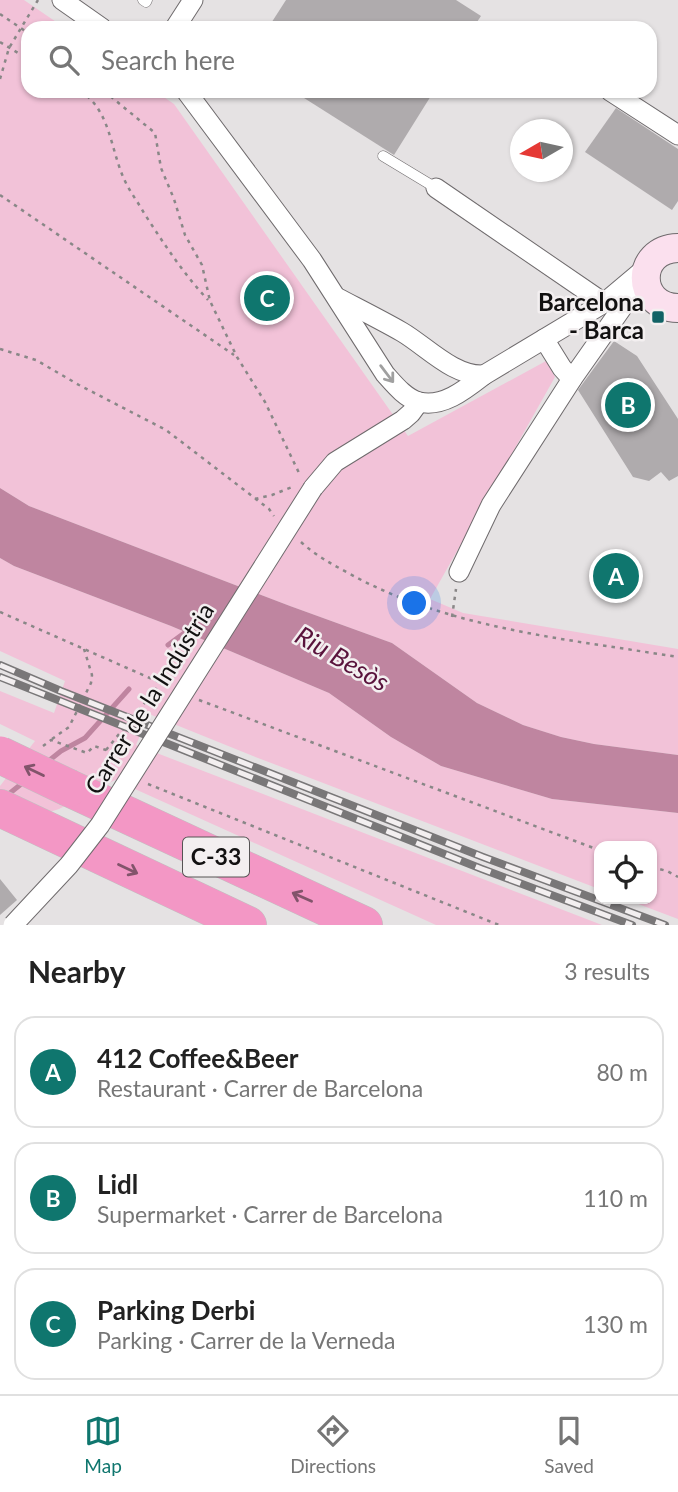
<!DOCTYPE html>
<meta charset="utf-8">
<style>
:root{--surface:#fff;--page:#f6f6f6;--text:#222;--muted:#767676;--line:#e0e0e0;--accent:#0f766e}
body{margin:0;font-family:Lato,sans-serif;background:var(--page);color:var(--text)}
.controls{position:absolute;right:21px;bottom:21px;display:grid;overflow:hidden;border-radius:14px;box-shadow:0 2px 5px #0004}
.controls button{width:63px;height:63px;display:grid;place-items:center;padding:0;border:0;border-bottom:2px solid var(--line);background:var(--surface);color:var(--text);font:35px sans-serif}
.compass{position:absolute;left:510px;top:119px;width:63px;height:63px;border-radius:50%;background:var(--surface);box-shadow:0 2px 5px #0004;rotate:261deg}
.you{position:absolute;left:415px;top:604px;width:24px;height:24px;margin:-18px;border:5px solid #fff;border-radius:50%;background:#1a73e8;box-shadow:0 0 0 10px #1a73e833}
.badge{display:grid;place-items:center;width:46px;height:46px;border-radius:50%;background:var(--accent);color:#fff;font-size:23px;font-weight:700}
.pin{position:absolute;translate:-50% -50%;border:4px solid #fff;box-shadow:0 2px 7px #0006}
.list{margin:0;padding:0;list-style:none}
h2{display:flex;justify-content:space-between;align-items:center;height:91px;margin:0;padding:0 28px;font-size:30px}
h2 small{font-size:23px;font-weight:400;color:var(--muted)}
.list li{display:grid;grid-template-columns:46px 1fr auto;gap:21px;align-items:center;box-sizing:border-box;height:112px;margin:0 14px 14px;padding:0 14px;border:2px solid var(--line);border-radius:21px}
.list b{display:block;font-size:26px;white-space:nowrap}
.list p{margin:0;font-size:23px;white-space:nowrap;color:var(--muted)}
.list em{font-size:23px;font-style:normal;color:var(--muted)}
.icon{flex:none;width:38px;height:38px;fill:none;stroke:currentColor;stroke-width:2;stroke-linecap:round;stroke-linejoin:round}
.map{position:relative;flex:none;width:678px;height:925px;overflow:hidden}
.search{position:absolute;background:var(--surface);box-shadow:0 2px 5px #0004;left:21px;right:21px;top:21px;height:77px;display:flex;align-items:center;gap:18px;box-sizing:border-box;padding:0 24px;border-radius:21px;color:var(--muted);font-size:26px}
.sheet{height:469px;background:var(--surface)}
nav{display:flex;justify-content:space-around;align-items:center;box-sizing:border-box;height:98px;border-top:2px solid var(--line);background:var(--surface);font-size:19px;color:var(--muted)}
nav a{display:grid;justify-items:center;gap:4px}
nav .on{color:var(--accent)}
.map>svg:first-child{display:block}
</style>
<div class="map">
<svg width="678" height="925" viewBox="0 0 678 925">
<rect width="100%" height="100%" fill="#e5e2e3"/>
<g fill="#f2c2d8">
<path d="M0,0H24L65,28H28V91H155L174,104L408,436L546,361L555,377L430,599L463,613L678,649V755L594,744L561,737L523,725L477,703L392,643L290,606L29,506L0,488Z"/>
<path d="M0,558L14,566L171,626L329,693L391,737L441,766L552,799L678,813V919L625,899H652V846H599V889L253,756L149,714L136,745L602,925H436L115,780L59,809L0,828V786L35,741L0,724V691L54,713L65,681L0,651Z"/>
</g>
<path fill="#bf85a0" d="M0,488L29,506L290,606L392,643L477,703L523,725L561,737L594,744L678,755V813L552,799L441,766L391,737L329,693L171,626L14,566L0,558Z"/>
<g fill="none" stroke-linecap="round" stroke-linejoin="round">
<g stroke="#bf85a0" stroke-width="5">
<path d="M168,645L191,628"/>
<path d="M46,763L61,751L85,738L129,689"/>
<path d="M5,797L25,781"/>
</g>
</g>
<g fill="#afabad">
<path d="M286,0H456L481,16L473,28H268Z"/>
<path d="M293,91H434L394,155Z"/>
<path d="M616,108L678,149V201L672,210L585,152Z"/>
<path d="M614,341L637,356L678,419V476L669,481L661,472L649,481L633,477L578,390Z"/>
<path d="M603,560L634,566L629,591L599,585Z"/>
<path d="M0,879L17,900L0,915Z"/>
</g>
<g fill="none" stroke-linecap="round" stroke-linejoin="round">
<g stroke="#6f6b6d" stroke-width="11">
<g id="lane">
<path d="M143,0L146,2L147,0"/>
<path d="M383,156L436,188"/>
</g>
</g>
<g stroke="#6f6b6d" stroke-width="21">
<g id="street">
<path d="M62,0L102,28"/>
<path d="M175,28L193,0"/>
<path d="M186,91L312,260L385,374C394,384 405,398 419,402C443,408 466,389 484,375L604,303L648,266"/>
<path d="M610,91L678,135"/>
<path d="M436,188L604,303"/>
<path d="M338,298C359,309 381,320 402,332C426,346 454,377 484,375"/>
<path d="M544,339L562,368L572,379"/>
<path d="M313,488L335,462L403,420L411,413L419,402"/>
<path d="M459,572L491,505L572,379L631,295"/>
</g>
</g>
<g stroke="#6f6b6d" stroke-width="30">
<path id="secondary" d="M678,248C635,249 635,307 678,308"/>
</g>
<g stroke="#c1c1c1" stroke-width="38">
<g id="highway">
<path d="M69,788L364,925"/>
<path d="M0,808L248,925"/>
</g>
</g>
<g stroke="#898787" stroke-width="2.5" stroke-dasharray="3.5 5" stroke-linecap="butt">
<path d="M0,14L28,33"/>
<path d="M0,42L28,59"/>
<path d="M0,79L9,48L38,0"/>
<path d="M80,91C111,110 110,150 125,181C130,192 138,202 144,213C164,244 183,273 208,300"/>
<path d="M104,91L155,133L161,168L174,199L185,235L202,265L210,301L237,357L265,402L300,475"/>
<path d="M0,195L234,355"/>
<path d="M0,349L36,360L79,385L166,430L269,509L274,516"/>
<path d="M255,499L272,495L292,487"/>
<path d="M301,542C316,556 332,564 350,574C450,629 567,639 678,657"/>
<path d="M0,612L168,686"/>
<path d="M452,617L456,589"/>
<path d="M199,700L599,850"/>
<path d="M52,739L69,727L91,683L92,675L84,649"/>
<path d="M43,746L51,740L87,753L94,746L106,750L116,764"/>
<path d="M106,750L161,683"/>
<path d="M148,784L499,925"/>
<path d="M652,867L667,871L678,877"/>
</g>
<use href="#lane" stroke="#fff" stroke-width="10"/>
<use href="#street" stroke="#fff" stroke-width="19"/>
<use href="#secondary" stroke="#fbe0ee" stroke-width="28"/>
<use href="#highway" stroke="#f397c5" stroke-width="37"/>
<g stroke="#797778" stroke-width="8">
<g id="rail">
<path d="M0,665L61,691L483,857L665,925"/>
<path d="M0,677L482,869L632,925"/>
</g>
</g>
<use href="#rail" stroke="#f3eff0" stroke-width="5" stroke-dasharray="16" stroke-linecap="butt"/>
<g stroke="#6f6b6d" stroke-width="21" stroke-linecap="butt">
<path id="street-bridge" d="M13,925L69,865L100,825L313,488"/>
</g>
<g stroke="#c1c1c1" stroke-width="38" stroke-linecap="butt">
<path id="highway-bridge" d="M0,755L69,788"/>
</g>
<use href="#street-bridge" stroke="#fff" stroke-width="19"/>
<use href="#highway-bridge" stroke="#f397c5" stroke-width="37"/>
</g>
<defs><path id="oneway-shaft" d="M-6 0H5M1.5-3L5.5 0L1.5 3" fill="none" stroke-width="1.6" stroke-linecap="round" stroke-linejoin="round" transform="scale(1.75)"/></defs>
<use stroke="#a0a0a0" href="#oneway-shaft" transform="translate(387 374) rotate(53)"/>
<g stroke="#82546b">
<use href="#oneway-shaft" transform="translate(34 771) rotate(-154)"/>
<use href="#oneway-shaft" transform="translate(128 869) rotate(25)"/>
<use href="#oneway-shaft" transform="translate(302 897) rotate(-156)"/>
</g>
<rect fill="#116265" stroke="#f3eff0" stroke-width="2.5" x="651" y="310" width="14" height="14" rx="3.5"/>
<g text-anchor="middle" stroke-width="5" stroke-linejoin="round" paint-order="stroke">
<rect fill="#f3eff0" stroke="#565454" stroke-width="2" x="183" y="837.5" width="66" height="39" rx="5"/>
<g font-size="23" font-weight="bold" fill="#121111">
<text x="216" y="865">C-33</text>
</g>
<g font-size="24" font-weight="bold" fill="#121111" stroke="#f3eff0" text-anchor="end">
<text x="644" y="311">Barcelona<tspan x="644" dy="28">- Barca</tspan></text>
</g>
<g font-size="24" fill="#121111" stroke="#f3eff0">
<text transform="translate(150 699) rotate(-58)" y="8">Carrer de la Indústria</text>
</g>
<g font-size="26" font-style="italic" fill="#59133c" stroke="#f3eff0">
<text transform="translate(342 659) rotate(30)" y="9">Riu Besòs</text>
</g>
</g>
</svg>
<div class="controls">
<button><svg class="icon" aria-label="locate" viewBox="0 0 24 24"><circle cx="12" cy="12" r="6"/><path d="M12 2v4M12 18v4M2 12h4M18 12h4"/></svg></button>
</div>
<svg class="compass" viewBox="-18 -18 36 36"><path d="M0-13l5 13h-10z" fill="#e53935"/><path d="M0 13l5-13h-10z" fill="#767676"/></svg>
<div class="you"></div>
<div class="pin badge" style="left:616px;top:576px">A</div>
<div class="pin badge" style="left:628px;top:405px">B</div>
<div class="pin badge" style="left:267px;top:298px">C</div>
<div class="search"><svg class="icon" aria-label="search" viewBox="0 0 24 24"><circle cx="10" cy="10" r="6"/><path d="M15 15l6 6"/></svg>Search here</div>
</div>
<section class="sheet">
<h2>Nearby<small>3 results</small></h2>
<ul class="list">
<li><span class="badge">A</span><div><b>412 Coffee&amp;Beer</b><p>Restaurant · Carrer de Barcelona</p></div><em>80 m</em></li>
<li><span class="badge">B</span><div><b>Lidl</b><p>Supermarket · Carrer de Barcelona</p></div><em>110 m</em></li>
<li><span class="badge">C</span><div><b>Parking Derbi</b><p>Parking · Carrer de la Verneda</p></div><em>130 m</em></li>
</ul>
</section>
<nav>
<a class="on"><svg class="icon" aria-label="map" viewBox="0 0 24 24"><path d="M3 6l6-2 6 2 6-2v14l-6 2-6-2-6 2zM9 4v14M15 6v14"/></svg>Map</a>
<a><svg class="icon" aria-label="directions" viewBox="0 0 24 24"><path d="M12 3l9 9-9 9-9-9zM9 14v-3h6M13 9l2 2-2 2"/></svg>Directions</a>
<a><svg class="icon" aria-label="saved" viewBox="0 0 24 24"><path d="M7 4h10v16l-5-4-5 4z"/></svg>Saved</a>
</nav>
